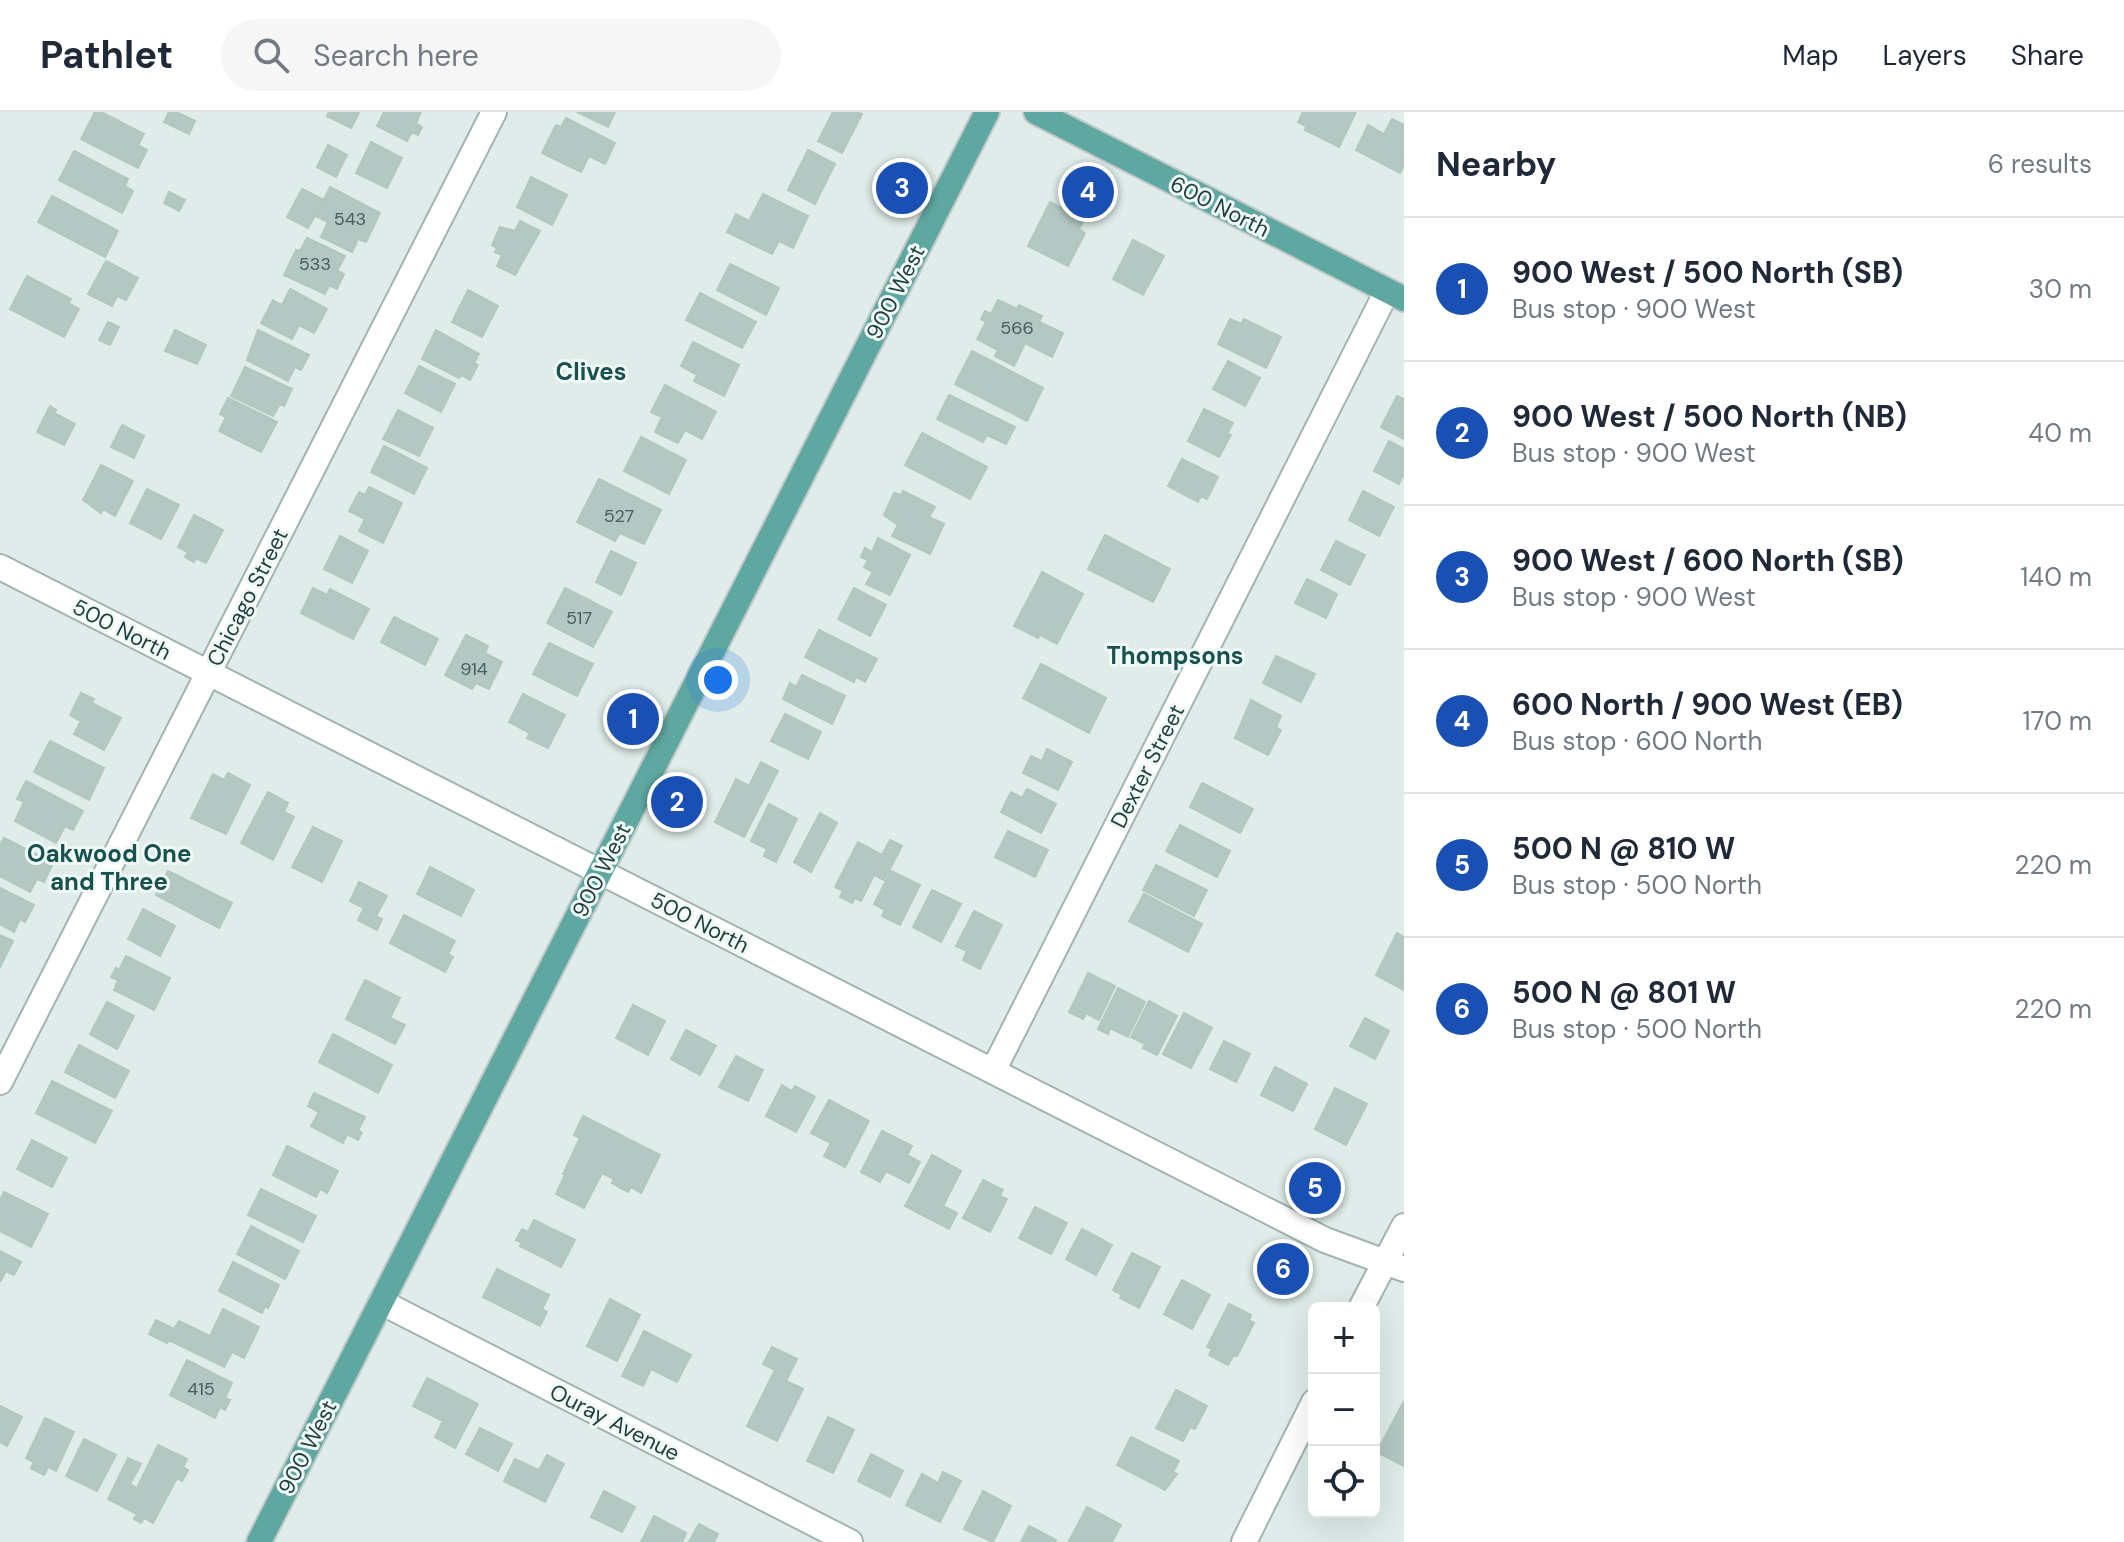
<!DOCTYPE html>
<meta charset="utf-8">
<style>
:root{--surface:#fff;--page:#f6f6f7;--text:#1f2937;--muted:#747a83;--line:#e0e1e3;--accent:#845a40}
body{margin:0;font-family:"DM Sans",sans-serif;background:var(--page);color:var(--text)}
.controls{position:absolute;right:24px;bottom:24px;display:grid;overflow:hidden;border-radius:12px;box-shadow:0 8px 32px #0002}
.controls button{width:72px;height:72px;display:grid;place-items:center;padding:0;border:0;border-bottom:2px solid var(--line);background:var(--surface);color:var(--text);font:40px sans-serif}
.you{position:absolute;left:718px;top:568px;width:28px;height:28px;margin:-20px;border:6px solid #fff;border-radius:50%;background:#1a73e8;box-shadow:0 0 0 12px #1a73e833}
.badge{display:grid;place-items:center;width:52px;height:52px;border-radius:50%;background:var(--accent);color:#fff;font-size:26px;font-weight:700}
.pin{position:absolute;translate:-50% -50%;border:4px solid #fff;box-shadow:0 2px 8px #0006}
.list{margin:0;padding:0;list-style:none}
h2{display:flex;justify-content:space-between;align-items:center;height:104px;margin:0;padding:0 32px;font-size:34px}
h2 small{font-size:26px;font-weight:400;color:var(--muted)}
.list li{display:grid;grid-template-columns:52px 1fr auto;gap:24px;align-items:center;box-sizing:border-box;height:144px;padding:0 32px;border-top:2px solid var(--line)}
.list b{display:block;font-size:30px;white-space:nowrap}
.list p{margin:0;font-size:26px;white-space:nowrap;color:var(--muted)}
.list em{font-size:26px;font-style:normal;color:var(--muted)}
.icon{flex:none;width:44px;height:44px;fill:none;stroke:currentColor;stroke-width:2;stroke-linecap:round;stroke-linejoin:round}
.map{position:relative;flex:none;width:1404px;height:1430px;overflow:hidden}
header{display:flex;align-items:center;gap:48px;box-sizing:border-box;height:112px;padding:0 40px;background:var(--surface);border-bottom:2px solid var(--line)}
header strong{font-size:38px}
nav{display:flex;gap:44px;margin-inline-start:auto;font-size:28px}
.search{width:560px;height:72px;background:var(--page);display:flex;align-items:center;gap:20px;box-sizing:border-box;padding:0 28px;border-radius:44px;color:var(--muted);font-size:30px}
main{display:flex}
aside{flex:1;background:var(--surface)}
.map>svg:first-child{display:block}
</style>
<header>
<strong>Pathlet</strong>
<div class="search"><svg class="icon" aria-label="search" viewBox="0 0 24 24"><circle cx="10" cy="10" r="6"/><path d="M15 15l6 6"/></svg>Search here</div>
<nav><a>Map</a><a>Layers</a><a>Share</a></nav>
</header>
<main>
<div class="map">
<svg width="1404" height="1430" viewBox="0 0 1404 1430">
<rect width="100%" height="100%" fill="#dfece9"/>
<g fill="#b4c7c2" stroke="#b1c7c1" stroke-width="2">
<path d="M95,0H101L144,22L138,33L147,38L138,56L81,27Z"/>
<path d="M169,0H176L195,9L189,22L164,10Z"/>
<path d="M329,0H356L359,1L351,16L327,4Z"/>
<path d="M384,0H421L416,11L422,15L418,23L412,20L407,29L377,14Z"/>
<path d="M577,0H615L608,15Z"/>
<path d="M833,0H857L862,2L842,41L818,29Z"/>
<path d="M1303,0H1356L1339,35L1305,18L1306,14L1298,10Z"/>
<path d="M566,6L615,31L605,52L589,44L581,60L542,41L556,13L561,15Z"/>
<path d="M1392,7L1404,13V53L1400,61L1356,38L1368,13L1384,22Z"/>
<path d="M371,30L402,46L387,76L356,61Z"/>
<path d="M328,33L347,43L336,65L317,55Z"/>
<path d="M808,38L835,52L815,92L788,78Z"/>
<path d="M74,39L128,67L125,74L133,79L122,101L59,68Z"/>
<path d="M531,65L567,83L552,113L517,95Z"/>
<path d="M330,75L380,101L366,130L358,127L352,140L321,125L328,110L316,104Z"/>
<path d="M302,77L324,88L308,116L287,105Z"/>
<path d="M169,80L185,88L179,99L164,91Z"/>
<path d="M763,82L808,104L793,136L779,129L772,142L727,120L736,102L749,109Z"/>
<path d="M52,84L118,119L105,145L38,110Z"/>
<path d="M1050,90L1084,108L1079,117L1085,121L1068,154L1028,134Z"/>
<path d="M520,109L540,119L515,163L497,154L502,143L495,140L497,136L492,133L500,115L515,119Z"/>
<path d="M307,126L345,144L337,159L344,162L337,177L329,173L325,182L284,163L296,138L300,139Z"/>
<path d="M1133,128L1164,144L1143,183L1113,167Z"/>
<path d="M106,149L138,166L126,188L117,184L112,194L88,182Z"/>
<path d="M730,152L779,176L766,203L717,178Z"/>
<path d="M27,164L71,187L68,191L79,197L64,225L10,197Z"/>
<path d="M290,177L327,197L314,221L299,213L292,227L261,211L273,188L282,193Z"/>
<path d="M468,178L498,194L482,225L452,210Z"/>
<path d="M700,181L756,210L742,236L686,208Z"/>
<path d="M998,188L1017,197L1019,193L1042,204L1039,210L1063,221L1052,245L1025,231L1014,254L995,244L998,238L977,227L986,210L981,207L985,199L991,202Z"/>
<path d="M1230,207L1241,212L1244,207L1281,225L1266,256L1218,232Z"/>
<path d="M108,210L119,215L110,233L99,228Z"/>
<path d="M175,218L206,233L197,252L165,239Z"/>
<path d="M258,218L309,243L301,258L295,255L288,269L247,248Z"/>
<path d="M436,218L479,242L474,251L478,253L470,268L461,263L459,266L422,247Z"/>
<path d="M693,230L739,253L724,284L694,269L697,263L681,254Z"/>
<path d="M972,239L1043,276L1027,309L955,272Z"/>
<path d="M1228,249L1260,266L1245,294L1213,277Z"/>
<path d="M419,254L455,272L441,300L405,281Z"/>
<path d="M245,255L292,277L284,294L280,292L273,304L231,284Z"/>
<path d="M665,273L716,300L702,327L685,318L678,331L655,320L662,305L651,300Z"/>
<path d="M949,283L1015,315L1006,332L987,323L983,330L937,307Z"/>
<path d="M1397,284L1404,287V327L1381,315Z"/>
<path d="M228,286L277,310L261,340L219,319L226,305L220,302Z"/>
<path d="M50,294L56,298L54,301L75,312L64,333L37,320Z"/>
<path d="M1204,297L1233,311L1227,322L1231,323L1219,345L1188,329Z"/>
<path d="M398,298L433,316L419,344L383,327Z"/>
<path d="M122,313L144,324L134,346L111,335Z"/>
<path d="M922,321L987,355L970,387L905,353Z"/>
<path d="M641,325L686,348L669,382L624,359Z"/>
<path d="M1389,329L1404,337V361L1399,372L1374,359Z"/>
<path d="M384,334L427,356L414,382L371,360Z"/>
<path d="M1182,347L1218,365L1207,387L1201,384L1198,390L1168,374Z"/>
<path d="M101,353L133,369L115,404L103,397L101,401L83,388Z"/>
<path d="M599,367L661,398L644,432L620,421L615,429L577,410Z"/>
<path d="M369,375L402,391L383,431L359,419L365,407L349,399L359,380L365,383Z"/>
<path d="M147,377L179,393L161,427L130,411Z"/>
<path d="M903,379L935,395L929,405L944,412L930,442L892,424L898,413L884,403L894,381L901,383Z"/>
<path d="M1363,379L1394,395L1379,424L1349,408Z"/>
<path d="M194,403L223,418L206,451L196,446L194,450L185,445L188,440L178,435Z"/>
<path d="M1105,423L1170,457L1153,490L1088,457Z"/>
<path d="M340,424L368,439L352,471L324,457Z"/>
<path d="M878,426L910,443L890,483L866,472L873,460L864,455L868,448L861,445L865,436L872,440Z"/>
<path d="M1336,429L1365,443L1350,473L1321,458Z"/>
<path d="M611,439L636,451L621,483L596,470Z"/>
<path d="M1042,460L1083,482L1057,532L1040,523L1038,526L1014,514Z"/>
<path d="M1307,467L1337,482L1326,506L1295,491Z"/>
<path d="M313,476L327,483L330,477L369,497L353,527L301,501Z"/>
<path d="M565,476L612,500L593,535L547,511Z"/>
<path d="M854,476L886,493L870,524L838,507Z"/>
<path d="M394,505L438,527L425,553L381,530Z"/>
<path d="M819,518L877,547L865,570L856,565L854,570L805,545Z"/>
<path d="M466,523L488,534L485,541L502,550L489,577L476,571L472,577L445,563Z"/>
<path d="M549,531L593,552L577,584L533,562Z"/>
<path d="M1276,544L1315,562L1301,590L1263,571Z"/>
<path d="M1041,552L1106,586L1089,621L1023,586Z"/>
<path d="M802,563L845,584L832,612L783,587L790,571L796,575Z"/>
<path d="M81,581L94,587L92,591L121,606L104,638L74,622L81,609L70,603Z"/>
<path d="M523,582L565,603L548,636L527,626L530,621L509,610Z"/>
<path d="M1251,588L1281,604L1276,615L1281,618L1268,643L1235,626Z"/>
<path d="M785,602L821,620L808,647L771,629Z"/>
<path d="M50,629L104,656L89,688L34,660Z"/>
<path d="M1047,637L1072,650L1058,678L1023,661L1031,644L1042,649Z"/>
<path d="M761,650L778,659L744,725L715,710L736,667L749,674Z"/>
<path d="M228,661L250,673L226,722L191,706L213,662L224,668Z"/>
<path d="M26,669L83,699L73,718L65,714L56,731L15,709L24,690L17,687Z"/>
<path d="M1202,671L1253,697L1240,721L1190,695Z"/>
<path d="M1027,677L1056,692L1041,721L1001,700L1011,680L1022,686Z"/>
<path d="M268,680L288,691L284,700L294,705L273,748L241,731Z"/>
<path d="M769,692L797,707L776,750L764,744L767,737L751,729Z"/>
<path d="M820,701L837,711L811,760L794,750Z"/>
<path d="M1180,713L1230,739L1217,765L1166,739Z"/>
<path d="M313,715L342,729L322,770L292,755Z"/>
<path d="M1008,719L1048,738L1035,765L995,745Z"/>
<path d="M4,726L53,751L44,770L37,767L30,780L0,764V733Z"/>
<path d="M890,728L902,734L884,768L874,763L861,789L855,786L852,791L840,785L843,779L835,775L858,730L882,743Z"/>
<path d="M1156,753L1207,778L1194,804L1143,778Z"/>
<path d="M430,755L474,778L461,804L417,782Z"/>
<path d="M168,759L232,791L219,816L156,783Z"/>
<path d="M891,759L920,773L900,813L882,804L885,798L874,792Z"/>
<path d="M359,770L387,784L376,804L382,807L377,818L358,808L364,796L350,789Z"/>
<path d="M0,776L34,793L25,810L20,807L14,820L0,812Z"/>
<path d="M932,778L961,792L941,830L913,815Z"/>
<path d="M1144,782L1202,812L1188,840L1129,809Z"/>
<path d="M143,797L175,814L160,844L128,827Z"/>
<path d="M974,799L1002,813L980,857L963,848L967,839L956,834Z"/>
<path d="M404,803L455,829L448,842L453,845L445,860L390,831Z"/>
<path d="M1397,821L1404,825V878L1376,863Z"/>
<path d="M0,823L13,829L0,855Z"/>
<path d="M126,844L170,866L154,898L114,878L118,868L111,865L116,856L119,858Z"/>
<path d="M1088,861L1115,874L1099,908L1086,901L1083,907L1069,900Z"/>
<path d="M365,868L400,886L390,906L405,913L395,932L346,907Z"/>
<path d="M1118,876L1145,890L1128,925L1110,916L1108,922L1098,917Z"/>
<path d="M1149,889L1177,904L1157,943L1143,936L1145,932L1131,925Z"/>
<path d="M107,890L134,904L117,937L90,922Z"/>
<path d="M633,893L665,909L648,943L616,926Z"/>
<path d="M1184,901L1212,916L1191,956L1163,942Z"/>
<path d="M1365,906L1389,919L1375,947L1350,934Z"/>
<path d="M686,918L716,934L700,963L671,947Z"/>
<path d="M333,922L392,953L378,981L319,950Z"/>
<path d="M1224,929L1250,942L1236,970L1210,957Z"/>
<path d="M79,933L129,959L115,986L65,960Z"/>
<path d="M736,944L763,958L748,989L719,975Z"/>
<path d="M1275,955L1307,972L1293,999L1261,983Z"/>
<path d="M52,969L112,999L95,1031L36,1001Z"/>
<path d="M782,973L792,979L795,974L815,985L796,1020L766,1004Z"/>
<path d="M1335,976L1367,992L1346,1033L1315,1017Z"/>
<path d="M314,981L365,1005L358,1018L362,1021L358,1028L347,1022L343,1031L311,1014L319,1000L308,994Z"/>
<path d="M829,988L869,1009L845,1055L824,1044L831,1031L811,1021Z"/>
<path d="M583,1004L660,1043L641,1081L631,1075L628,1080L612,1071L614,1067L602,1061L584,1096L556,1082L565,1063L563,1062L580,1026L574,1023Z"/>
<path d="M882,1019L912,1034L907,1043L920,1050L909,1071L886,1059L880,1070L861,1060Z"/>
<path d="M32,1028L67,1046L52,1075L17,1057Z"/>
<path d="M287,1034L338,1059L327,1081L320,1077L316,1085L273,1063Z"/>
<path d="M932,1043L961,1059L943,1094L957,1101L949,1117L905,1094Z"/>
<path d="M983,1068L1003,1078L1000,1084L1007,1087L990,1120L963,1106Z"/>
<path d="M261,1077L316,1104L303,1130L248,1103Z"/>
<path d="M4,1080L48,1102L31,1135L0,1119V1088Z"/>
<path d="M1035,1095L1067,1111L1051,1142L1019,1126Z"/>
<path d="M534,1108L575,1128L561,1155L520,1134L522,1131L516,1128L522,1117L528,1120Z"/>
<path d="M251,1114L299,1139L285,1167L237,1142Z"/>
<path d="M1082,1117L1112,1133L1096,1163L1066,1147Z"/>
<path d="M0,1139L21,1150L14,1163L6,1159L0,1170Z"/>
<path d="M1132,1141L1160,1155L1139,1196L1120,1186L1122,1183L1113,1178Z"/>
<path d="M233,1150L279,1173L268,1196L265,1194L262,1201L219,1179Z"/>
<path d="M497,1157L549,1183L542,1197L547,1200L540,1214L483,1185Z"/>
<path d="M1182,1168L1210,1183L1192,1217L1164,1202Z"/>
<path d="M610,1187L640,1203L617,1249L587,1234Z"/>
<path d="M1229,1192L1251,1203L1249,1208L1254,1211L1237,1244L1234,1243L1228,1253L1209,1243L1212,1237L1207,1235Z"/>
<path d="M223,1197L259,1215L244,1246L232,1240L224,1255L169,1228L167,1231L149,1222L156,1208L174,1217L179,1209L210,1224Z"/>
<path d="M644,1219L691,1243L677,1270L651,1257L643,1274L622,1264Z"/>
<path d="M772,1235L797,1247L786,1269L803,1277L777,1329L747,1314L775,1258L763,1252Z"/>
<path d="M187,1248L232,1271L225,1286L230,1288L225,1298L220,1295L215,1306L170,1283Z"/>
<path d="M427,1266L478,1292L455,1336L435,1325L443,1309L413,1294Z"/>
<path d="M1176,1278L1207,1294L1195,1317L1190,1315L1183,1329L1156,1316Z"/>
<path d="M1404,1289V1354L1377,1340Z"/>
<path d="M0,1294L22,1305L7,1334L0,1330Z"/>
<path d="M828,1305L854,1318L833,1361L807,1349Z"/>
<path d="M45,1306L74,1320L56,1359L48,1355L44,1363L31,1356L34,1350L26,1346Z"/>
<path d="M480,1316L512,1332L498,1359L466,1342Z"/>
<path d="M1131,1325L1179,1349L1173,1360L1177,1362L1165,1378L1117,1353Z"/>
<path d="M84,1327L116,1343L97,1379L66,1364Z"/>
<path d="M158,1333L187,1347L183,1355L188,1358L182,1369L177,1366L153,1411L144,1406L141,1411L134,1407L137,1402L108,1387L128,1346L141,1352L130,1372L137,1376Z"/>
<path d="M871,1342L903,1359L890,1385L858,1369Z"/>
<path d="M547,1343L564,1352L545,1390L504,1369L515,1347L539,1358Z"/>
<path d="M943,1360L961,1369L940,1410L906,1393L922,1362L938,1371Z"/>
<path d="M604,1379L635,1395L622,1420L591,1405Z"/>
<path d="M983,1379L1011,1394L993,1430L964,1417Z"/>
<path d="M1087,1395L1121,1413L1112,1430L1069,1429Z"/>
<path d="M654,1404L686,1421L682,1430H641Z"/>
<path d="M699,1412L718,1422L714,1430H689Z"/>
<path d="M1029,1414L1056,1428L1055,1430H1021Z"/>
</g>
<g fill="none" stroke-linecap="round" stroke-linejoin="round">
<g stroke="#a1b4b1" stroke-width="28">
<g id="minor">
<path d="M0,455L1325,1128L1404,1157"/>
<path d="M993,959L1387,179"/>
<path d="M0,970L494,0"/>
<path d="M381,1190L850,1430"/>
<path d="M1361,1196L1404,1114"/>
<path d="M1244,1430L1314,1290"/>
</g>
</g>
<g stroke="#c0c9c8" stroke-width="28">
<g id="major">
<path d="M1036,0L1404,187"/>
<path d="M259,1430L987,0"/>
</g>
</g>
<use href="#minor" stroke="#fff" stroke-width="24"/>
<use href="#major" stroke="#5fa7a1" stroke-width="24"/>
</g>
<g text-anchor="middle" stroke-width="6" stroke-linejoin="round" paint-order="stroke">
<g font-size="18" fill="#44605d">
<text x="350" y="113">543</text>
<text x="315" y="158">533</text>
<text x="1017" y="222">566</text>
<text x="619" y="410">527</text>
<text x="579" y="512">517</text>
<text x="474" y="563">914</text>
<text x="201" y="1283">415</text>
</g>
<g font-size="22" fill="#1e3e3b" stroke="#f0f9f6">
<text transform="translate(1220 94) rotate(27)" y="8">600 North</text>
<text transform="translate(895 180) rotate(-63)" y="8">900 West</text>
<text transform="translate(247 485) rotate(-63)" y="8">Chicago Street</text>
<text transform="translate(122 517) rotate(27)" y="8">500 North</text>
<text transform="translate(1147 654) rotate(-63)" y="8">Dexter Street</text>
<text transform="translate(601 758) rotate(-63)" y="8">900 West</text>
<text transform="translate(700 810) rotate(27)" y="8">500 North</text>
<text transform="translate(615 1310) rotate(27)" y="8">Ouray Avenue</text>
<text transform="translate(307 1335) rotate(-63)" y="8">900 West</text>
</g>
<g font-size="24" font-weight="bold" fill="#18524f" stroke="#f0f9f6">
<text x="591" y="268">Clives</text>
<text x="1175" y="552">Thompsons</text>
<text x="109" y="750">Oakwood One<tspan x="109" dy="28">and Three</tspan></text>
</g>
</g>
</svg>
<div class="controls">
<button>+</button>
<button>−</button>
<button><svg class="icon" aria-label="locate" viewBox="0 0 24 24"><circle cx="12" cy="12" r="6"/><path d="M12 2v4M12 18v4M2 12h4M18 12h4"/></svg></button>
</div>
<div class="you"></div>
<div class="pin badge" style="left:633px;top:607px;background:#1a4fb4">1</div>
<div class="pin badge" style="left:677px;top:690px;background:#1a4fb4">2</div>
<div class="pin badge" style="left:902px;top:76px;background:#1a4fb4">3</div>
<div class="pin badge" style="left:1088px;top:80px;background:#1a4fb4">4</div>
<div class="pin badge" style="left:1315px;top:1076px;background:#1a4fb4">5</div>
<div class="pin badge" style="left:1283px;top:1157px;background:#1a4fb4">6</div>
</div>
<aside>
<h2>Nearby<small>6 results</small></h2>
<ul class="list">
<li><span class="badge" style="background:#1a4fb4">1</span><div><b>900 West / 500 North (SB)</b><p>Bus stop · 900 West</p></div><em>30 m</em></li>
<li><span class="badge" style="background:#1a4fb4">2</span><div><b>900 West / 500 North (NB)</b><p>Bus stop · 900 West</p></div><em>40 m</em></li>
<li><span class="badge" style="background:#1a4fb4">3</span><div><b>900 West / 600 North (SB)</b><p>Bus stop · 900 West</p></div><em>140 m</em></li>
<li><span class="badge" style="background:#1a4fb4">4</span><div><b>600 North / 900 West (EB)</b><p>Bus stop · 600 North</p></div><em>170 m</em></li>
<li><span class="badge" style="background:#1a4fb4">5</span><div><b>500 N @ 810 W</b><p>Bus stop · 500 North</p></div><em>220 m</em></li>
<li><span class="badge" style="background:#1a4fb4">6</span><div><b>500 N @ 801 W</b><p>Bus stop · 500 North</p></div><em>220 m</em></li>
</ul>
</aside>
</main>
